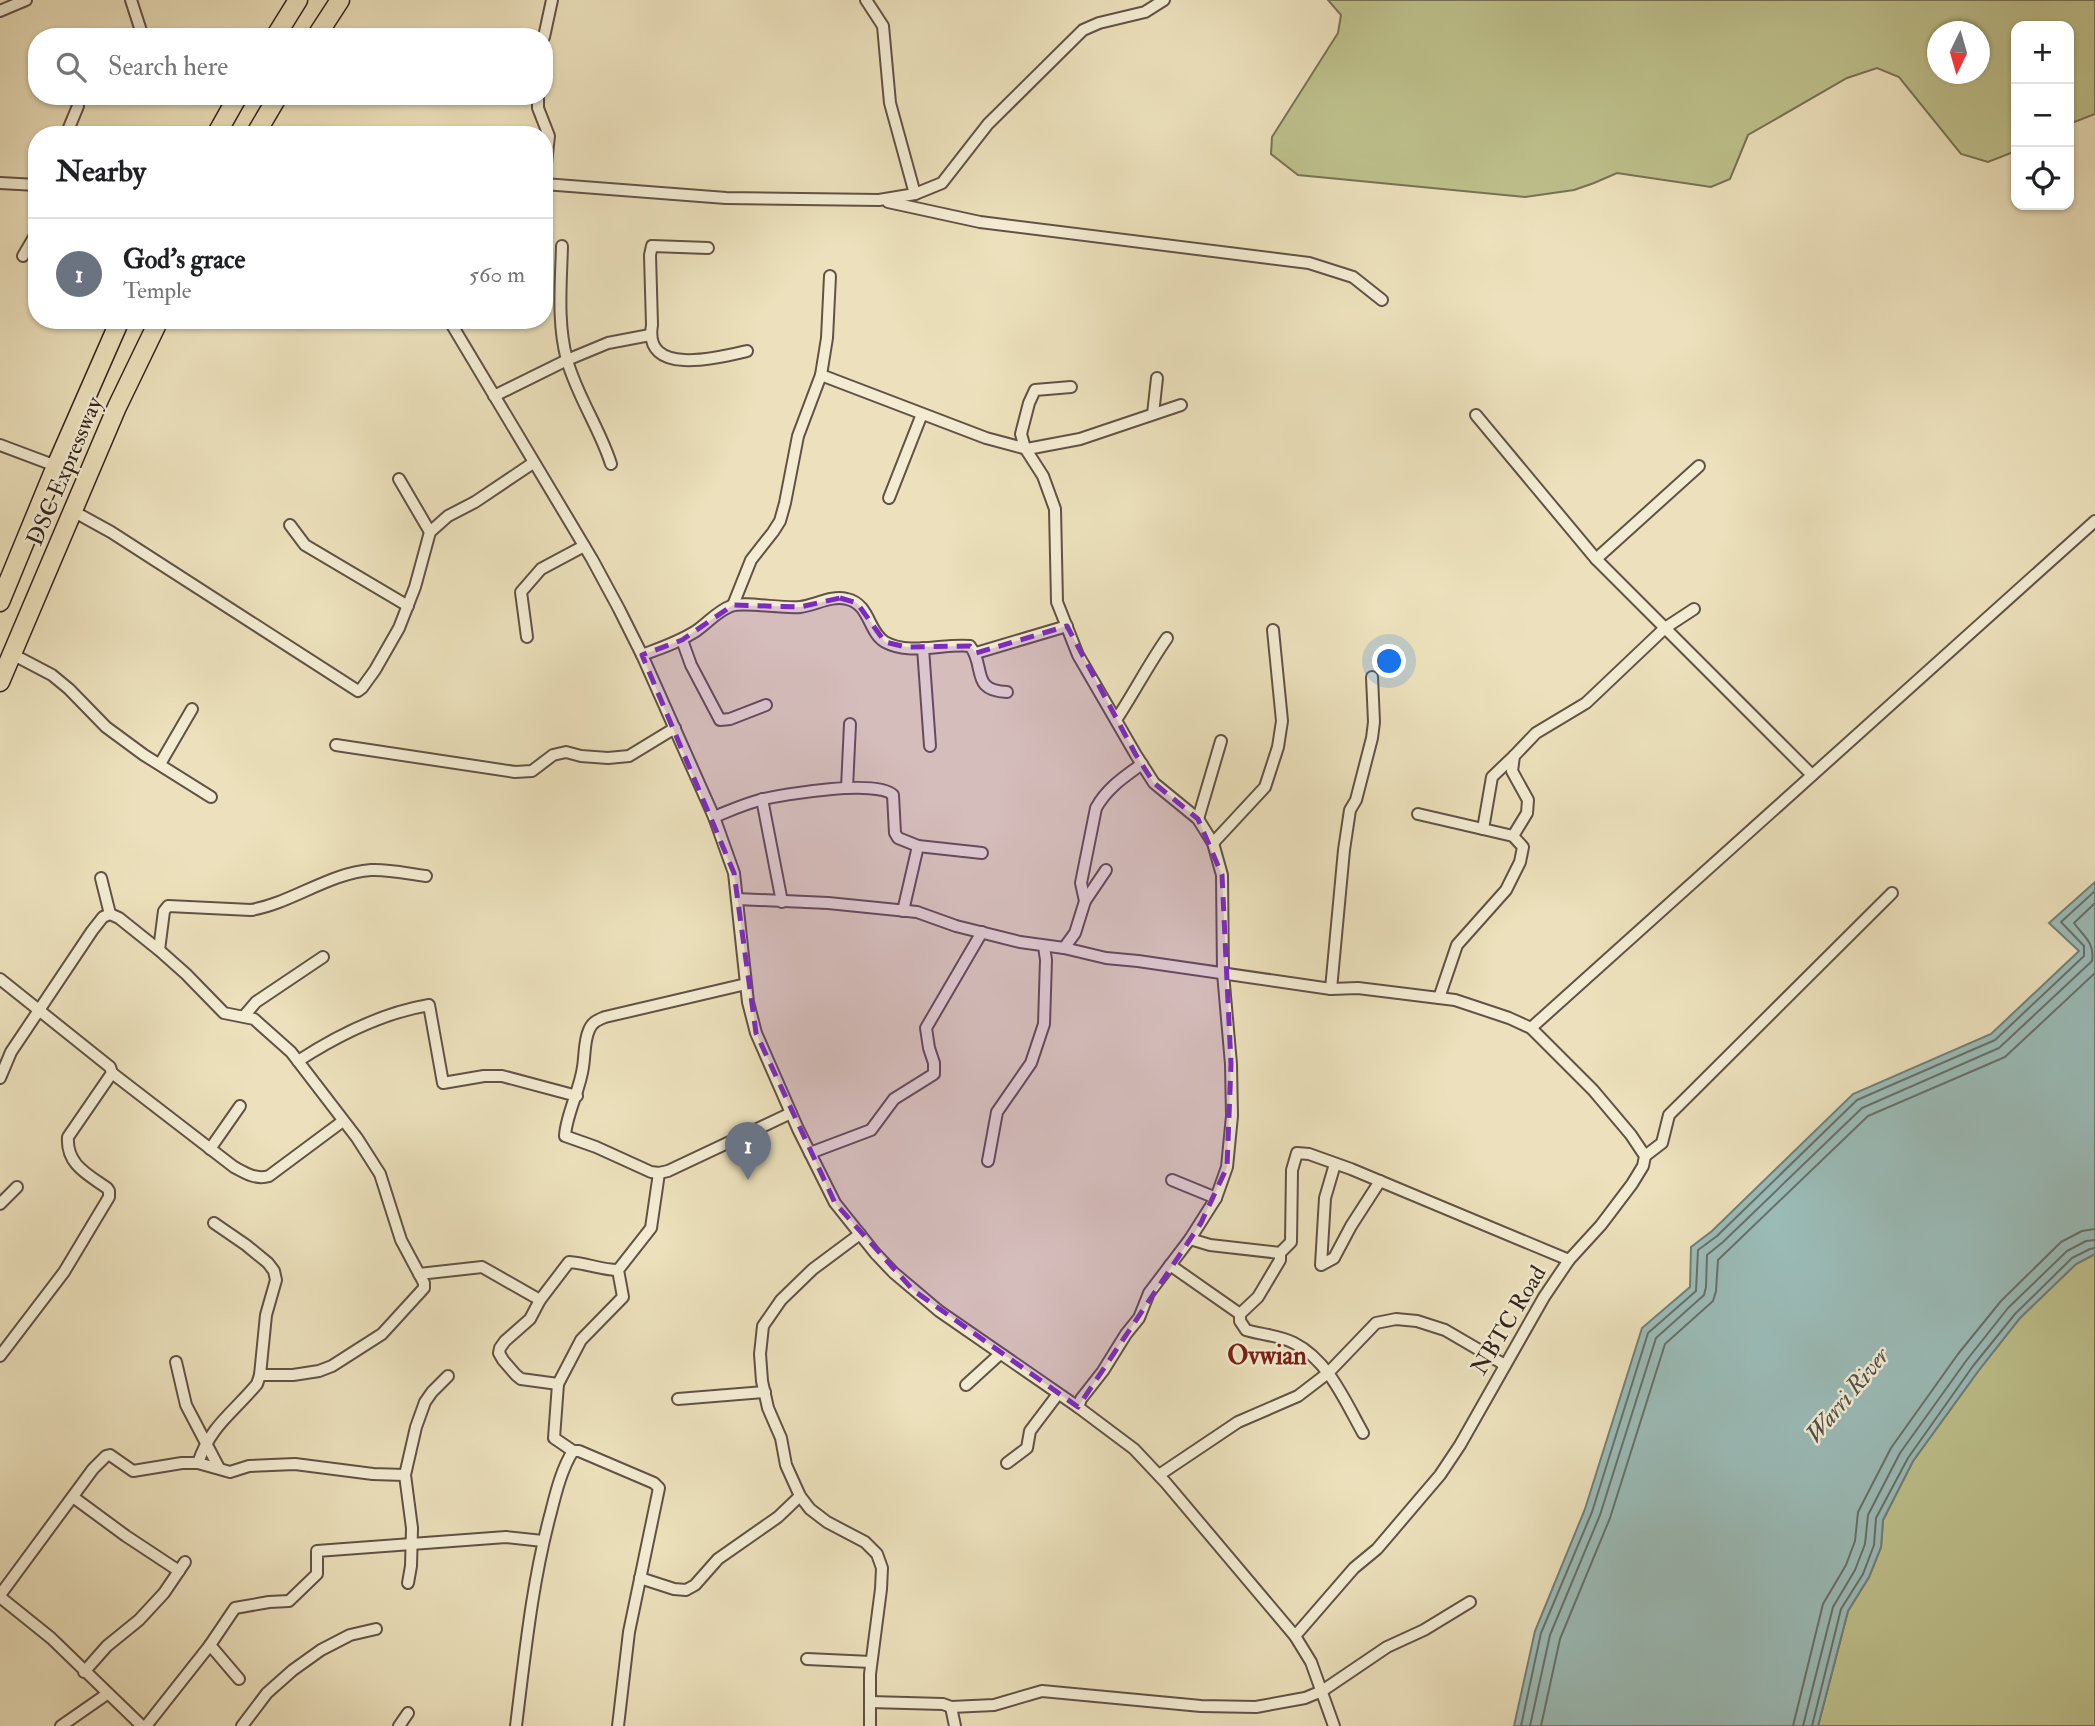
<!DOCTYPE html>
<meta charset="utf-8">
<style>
:root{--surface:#fff;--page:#f6f6f6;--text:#202124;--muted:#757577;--line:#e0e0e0;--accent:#8f2418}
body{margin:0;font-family:"IM FELL Double Pica",serif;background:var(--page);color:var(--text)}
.controls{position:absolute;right:21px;top:21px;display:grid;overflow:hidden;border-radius:14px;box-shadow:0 2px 5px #0004}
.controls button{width:63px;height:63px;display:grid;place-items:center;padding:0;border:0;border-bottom:2px solid var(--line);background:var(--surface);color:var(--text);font:35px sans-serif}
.compass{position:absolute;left:1927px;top:21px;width:63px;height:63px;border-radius:50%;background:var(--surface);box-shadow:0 2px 5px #0004;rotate:185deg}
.you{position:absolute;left:1390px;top:662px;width:24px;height:24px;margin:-18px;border:5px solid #fff;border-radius:50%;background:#1a73e8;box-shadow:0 0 0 10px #1a73e833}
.badge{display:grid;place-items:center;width:46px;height:46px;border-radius:50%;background:var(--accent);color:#fff;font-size:23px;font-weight:700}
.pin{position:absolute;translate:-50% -58px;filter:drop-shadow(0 2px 4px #0008)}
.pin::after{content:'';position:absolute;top:37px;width:24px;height:21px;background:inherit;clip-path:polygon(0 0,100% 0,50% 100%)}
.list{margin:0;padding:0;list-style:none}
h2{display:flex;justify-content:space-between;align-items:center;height:91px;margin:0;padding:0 28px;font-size:30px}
h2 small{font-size:23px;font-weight:400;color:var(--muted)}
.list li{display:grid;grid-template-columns:46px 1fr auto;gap:21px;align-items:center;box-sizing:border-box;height:112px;padding:0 28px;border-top:2px solid var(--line)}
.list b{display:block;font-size:26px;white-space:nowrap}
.list p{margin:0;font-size:23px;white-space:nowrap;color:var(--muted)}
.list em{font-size:23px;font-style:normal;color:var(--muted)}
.icon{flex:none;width:38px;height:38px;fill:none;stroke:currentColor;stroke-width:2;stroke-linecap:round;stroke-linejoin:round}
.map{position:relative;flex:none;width:2095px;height:1726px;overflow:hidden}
.search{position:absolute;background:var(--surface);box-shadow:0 2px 5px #0004;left:28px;top:28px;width:525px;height:77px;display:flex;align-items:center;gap:18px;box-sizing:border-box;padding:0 24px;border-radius:28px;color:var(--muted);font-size:26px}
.panel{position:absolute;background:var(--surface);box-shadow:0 2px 5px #0004;left:28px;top:126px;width:525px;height:203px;border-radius:28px}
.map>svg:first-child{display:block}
</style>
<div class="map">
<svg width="2095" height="1726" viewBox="0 0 2095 1726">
<rect width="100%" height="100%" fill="#ece1bc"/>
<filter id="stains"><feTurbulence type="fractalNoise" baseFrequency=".00286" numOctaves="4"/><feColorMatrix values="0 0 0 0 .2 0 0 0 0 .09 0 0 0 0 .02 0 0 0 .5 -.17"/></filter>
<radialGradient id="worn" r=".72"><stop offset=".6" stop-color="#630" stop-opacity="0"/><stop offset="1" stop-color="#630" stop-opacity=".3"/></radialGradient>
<g fill="#bec18c" stroke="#787255" stroke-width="2" fill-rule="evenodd">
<path d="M1328,0H2095V114L2069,124V26H2016V151L1988,162L1961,154L1899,77L1877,68L1847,78L1748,135L1730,179L1711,187L1617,173L1594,183L1574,190L1525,197L1298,175L1271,154L1272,137L1338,33L1341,15ZM1938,32H1980V74H1938Z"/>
<path d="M2095,1254V1726H1818L1848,1611L1869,1577L1881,1547L1883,1520L1913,1461L1979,1370L2020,1318L2076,1264Z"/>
</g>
<path fill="#9bbcb8" stroke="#717f7a" stroke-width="2" d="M2095,882V1254L2076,1264L2020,1318L1979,1370L1913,1461L1883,1520L1881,1547L1869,1577L1848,1611L1818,1726H1514L1535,1631L1585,1509L1642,1328L1690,1287L1691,1247L1712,1231L1853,1094L1991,1034L2079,951L2049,923Z"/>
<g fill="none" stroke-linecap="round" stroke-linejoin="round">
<g stroke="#67706b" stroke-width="2">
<path d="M1521,1726L1541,1633L1592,1512L1648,1333L1696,1291L1698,1250L1717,1236L1857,1100L1995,1040L2084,956V946L2061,922L2095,891"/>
<path d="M1530,1726L1550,1635L1600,1515L1656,1338L1704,1295L1706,1287L1707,1255L1723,1242L1862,1108L1999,1048L2092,961C2095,942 2083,936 2074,923L2095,903"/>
<path d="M1541,1726L1560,1639L1610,1518L1665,1344L1713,1301L1716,1291L1718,1260L1868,1116L2005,1057L2095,973"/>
<path d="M1793,1726L1823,1604L1846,1565L1855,1541L1858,1512L1891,1448L1958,1354L2001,1301L2061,1242L2082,1231L2095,1229"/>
<path d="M1803,1726L1833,1607L1855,1570L1865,1544L1868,1515L1900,1453L1966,1361L2008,1308L2067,1251L2086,1241L2095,1240"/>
<path d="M1812,1726L1841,1609L1863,1574L1874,1545L1876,1518L1908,1458L1973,1366L2015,1314L2072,1258L2090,1249L2095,1248"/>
</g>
<g stroke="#615246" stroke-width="14">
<g id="minor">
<path d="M131,0L143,37"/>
<path d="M866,0L883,26L890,103L915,194"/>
<path d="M0,11L26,0"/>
<path d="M544,37L552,0"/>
<path d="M219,96L233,105"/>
<path d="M538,96V108L549,136L544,181"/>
<path d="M66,135L78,106"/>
<path d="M0,183L37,185"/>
<path d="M544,184L726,198L879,200L915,194L942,183L988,124L1083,30L1099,23L1145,12L1164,0"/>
<path d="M888,202L980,222L1309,263L1353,277L1382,300"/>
<path d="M562,246C561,284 557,323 567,360C577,396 600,429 611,464"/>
<path d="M708,248L652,246L650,255L652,325C643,377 718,358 747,351"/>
<path d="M23,256L37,232"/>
<path d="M449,320L592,559L619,609L642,655L714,817L734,873L748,1002L756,1033L798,1129L835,1203L875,1253L894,1273L939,1311L1078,1407L1134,1449L1166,1483L1295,1636L1311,1662L1334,1726"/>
<path d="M821,375L986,438L1027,449L1080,439L1181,405"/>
<path d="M1071,387L1035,390L1029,403L1021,434L1025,448L1043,476L1055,509L1057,602L1078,655L1136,755L1154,783L1198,819L1213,843L1222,875L1223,973L1231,1064L1232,1116L1227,1167L1216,1198L1190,1239L1149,1293L1139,1318L1126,1334L1103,1371L1081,1399L1078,1407"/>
<path d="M494,396L567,360L608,343L650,335"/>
<path d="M1153,414L1157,378"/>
<path d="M1476,415L1596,559L1812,775"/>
<path d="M0,445L56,466"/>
<path d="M399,479L430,532"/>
<path d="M889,498L922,414"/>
<path d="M73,511L111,532L358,691L362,688L375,670L399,628L415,587L430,532L448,516L475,502L533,463"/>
<path d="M290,525L305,545L408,606"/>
<path d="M1596,559L1699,466"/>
<path d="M733,605L751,560L773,532L780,521L785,503L798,436L821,375L827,338L830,276"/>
<path d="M527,637L521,592L541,569L584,546"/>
<path d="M682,640L691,665L720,720L730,719L766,705"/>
<path d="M923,648L930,746"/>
<path d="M976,653L1067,626"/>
<path d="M12,654L52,675L69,689L106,727L144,755L211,797"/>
<path d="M642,655C661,648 679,642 696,631C708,623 717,611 731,606C743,601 783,609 800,607C816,605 831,595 847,599C870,604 868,632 885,642C910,656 944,643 970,646C986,666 970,691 1007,692"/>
<path d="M1116,720C1134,693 1148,665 1167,638"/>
<path d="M336,745L515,772L532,771L553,755L566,752L581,756L608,758L629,756L675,728"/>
<path d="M160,764L192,709"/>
<path d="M847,788L850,724"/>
<path d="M762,799L782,902"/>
<path d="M1418,814L1513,836L1523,847L1520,862L1506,890L1457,945L1439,998"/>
<path d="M714,817C729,811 744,804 760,800C783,794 878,779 893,795L895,833L898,838L918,846"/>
<path d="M1198,819L1221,741"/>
<path d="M1483,829L1492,777L1514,756"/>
<path d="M1513,836L1527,813L1528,800L1512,771L1514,756L1536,733L1586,703L1665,628L1694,609"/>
<path d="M1213,843L1265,787L1278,747L1282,721L1273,630"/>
<path d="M101,878L110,914"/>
<path d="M737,899L828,903L917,912L956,926L1020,942L1064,948L1106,958L1138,961L1331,989L1358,988L1455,1000L1509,1018L1531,1028L1593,1090L1631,1135L1645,1156L1643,1166L1632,1184L1601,1225L1569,1260L1544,1297L1460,1445L1440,1475L1377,1549L1354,1568L1295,1636"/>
<path d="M1085,901L1106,870"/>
<path d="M903,911L918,846L982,853"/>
<path d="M1064,948L1075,933L1085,901L1081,883L1096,808C1107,788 1124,777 1142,764"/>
<path d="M159,950L164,911L168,906L251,910C292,903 329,873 371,870C389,869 409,874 426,876"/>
<path d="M0,979L110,1067L112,1073L68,1137C66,1164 87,1174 107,1188L109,1191V1197L64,1272L0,1356"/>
<path d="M746,984L605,1017C598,1020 592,1022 589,1030C584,1041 585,1055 583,1067C580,1090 566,1115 565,1136L596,1147L651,1172L659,1173L668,1171L791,1113"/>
<path d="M1331,989L1344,850L1350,810L1356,800L1372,738L1374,722L1372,677"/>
<path d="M244,1016L256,1002L323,957"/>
<path d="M1531,1028L2095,521"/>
<path d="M298,1061C338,1035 382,1013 429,1005L443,1083L484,1076H502L577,1096"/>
<path d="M112,1073L234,1167C245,1173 256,1180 269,1176L343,1121"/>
<path d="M0,1078L11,1052L92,931L103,917L110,914L119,918L159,950L186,974L224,1013L254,1019L291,1052L357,1138L380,1174L401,1240L424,1283V1288L382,1334L332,1366L319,1371L293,1375H260"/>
<path d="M210,1149L240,1106"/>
<path d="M810,1153L871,1130L894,1099L934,1074V1063L929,1048L926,1028L982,932"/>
<path d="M1645,1156L1662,1143L1669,1115L1892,893"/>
<path d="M988,1161L997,1112L1031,1063L1044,1024L1046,960L1044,946"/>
<path d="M1335,1164L1325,1198L1321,1265L1334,1258L1351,1226L1380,1181"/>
<path d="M1172,1180L1216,1198"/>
<path d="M0,1204L17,1187"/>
<path d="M860,1234L813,1269L781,1300L763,1326L760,1354L762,1381L768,1408L781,1438L786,1465L800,1496L810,1509L827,1522L865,1542L877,1554L882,1568L881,1589L870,1674V1726"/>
<path d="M1190,1239L1210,1245L1280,1253"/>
<path d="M1170,1265L1240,1314"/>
<path d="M419,1274L482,1267L540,1300"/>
<path d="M176,1362L186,1405L219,1468"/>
<path d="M558,1384L521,1379L516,1375L503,1360L499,1353L500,1348L505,1341L530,1319L540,1300L569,1262C586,1263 601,1270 618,1270"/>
<path d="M966,1385L1000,1354"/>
<path d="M678,1399L765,1392"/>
<path d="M1363,1433C1345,1401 1328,1360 1294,1343C1279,1335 1262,1335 1246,1330L1240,1321V1314L1258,1297L1280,1260V1253L1291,1242L1292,1170L1297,1153L1309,1154L1351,1169L1569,1260"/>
<path d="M573,1451L554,1438L558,1384L581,1340L623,1297L618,1270L651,1228L659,1173"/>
<path d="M198,1463C211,1425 233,1413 257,1384L260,1375L266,1315L276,1280L274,1271L268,1263L246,1245L214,1223"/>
<path d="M1007,1463L1027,1448L1030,1431L1058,1394"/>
<path d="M1159,1475L1238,1422L1298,1396L1328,1373L1376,1323L1396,1319L1417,1321L1445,1330L1505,1365"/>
<path d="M73,1497L126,1536L179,1571"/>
<path d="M640,1578L674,1589L686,1590L695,1585L718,1559L778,1517L800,1496"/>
<path d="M408,1583L411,1566L412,1528L405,1475L416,1427L425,1402L432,1392L448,1376"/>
<path d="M0,1595L93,1469L106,1456L110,1455L133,1471L182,1463H198L230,1472L249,1466L295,1464L373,1474L405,1475"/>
<path d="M0,1597L51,1638L142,1726"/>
<path d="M210,1645L235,1608L269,1602L289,1601L317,1574V1551L506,1537L543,1541"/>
<path d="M807,1659L871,1662"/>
<path d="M84,1672L107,1646L139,1620L164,1593L185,1562"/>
<path d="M870,1702L943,1704L951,1707L994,1705L1042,1691L1201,1706L1256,1707L1305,1698L1322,1691L1387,1647L1424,1630L1470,1602"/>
<path d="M951,1707L955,1726"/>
<path d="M61,1726L107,1694"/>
<path d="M146,1726L210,1645L239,1679"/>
<path d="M242,1726L267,1693L293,1670L321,1650L350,1635L376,1629"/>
<path d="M399,1726L408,1713"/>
<path d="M516,1726C525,1654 532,1582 551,1512C556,1492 562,1468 573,1451H579L654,1483L659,1488L629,1632L618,1726"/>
</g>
</g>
<g stroke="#33231e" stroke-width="21">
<g id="primary">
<path d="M275,37L298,0"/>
<path d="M316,37L340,0"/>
<path d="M216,135L238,96"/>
<path d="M255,135L278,96"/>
<path d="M0,602L56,466L120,320"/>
<path d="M0,682L117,407L159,320"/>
</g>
</g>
<use href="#minor" stroke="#f3ecd3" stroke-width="10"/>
<use href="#primary" stroke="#ece1bc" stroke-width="18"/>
</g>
<path fill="#7b2cbf" fill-opacity="0.2" stroke="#7b2cbf" stroke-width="5" stroke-dasharray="14 9" stroke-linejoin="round" d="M840,598L857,603L885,642L906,647L970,646L976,653L1067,626L1136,755L1154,783L1198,819L1222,875L1231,1064L1227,1167L1201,1223L1078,1407L913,1290L835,1203L756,1033L734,873L642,655L682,640L733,605L800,607Z"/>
<g text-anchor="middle" stroke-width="5" stroke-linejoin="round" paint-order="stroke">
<g font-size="23" fill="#33231e" stroke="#f3ecd3">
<text transform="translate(64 471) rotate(-67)" y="8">DSC Expressway</text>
<text transform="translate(1508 1320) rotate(-59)" y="8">NBTC Road</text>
</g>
<g font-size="24" font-style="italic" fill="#52514c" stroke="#f3ecd3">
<text transform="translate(1847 1395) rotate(-50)" y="8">Warri River</text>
</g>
<g font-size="26" font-weight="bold" fill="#7a1f14" stroke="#f3ecd3">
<text x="1267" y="1364">Ovwian</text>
</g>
</g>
<rect width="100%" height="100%" filter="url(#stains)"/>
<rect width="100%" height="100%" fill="url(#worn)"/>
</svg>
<div class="controls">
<button>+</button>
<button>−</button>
<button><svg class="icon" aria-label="locate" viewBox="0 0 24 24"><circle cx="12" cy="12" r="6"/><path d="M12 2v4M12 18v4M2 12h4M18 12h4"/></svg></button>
</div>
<svg class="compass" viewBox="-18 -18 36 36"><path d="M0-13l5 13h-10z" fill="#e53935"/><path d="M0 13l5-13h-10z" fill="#757577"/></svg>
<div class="you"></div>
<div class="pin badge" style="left:748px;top:1180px;background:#6b7280">1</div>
<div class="search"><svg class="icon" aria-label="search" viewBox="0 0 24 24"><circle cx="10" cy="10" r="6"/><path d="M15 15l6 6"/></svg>Search here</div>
<section class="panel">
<h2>Nearby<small></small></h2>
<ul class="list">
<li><span class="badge" style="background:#6b7280">1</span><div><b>God's grace</b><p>Temple</p></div><em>560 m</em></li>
</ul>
</section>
</div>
